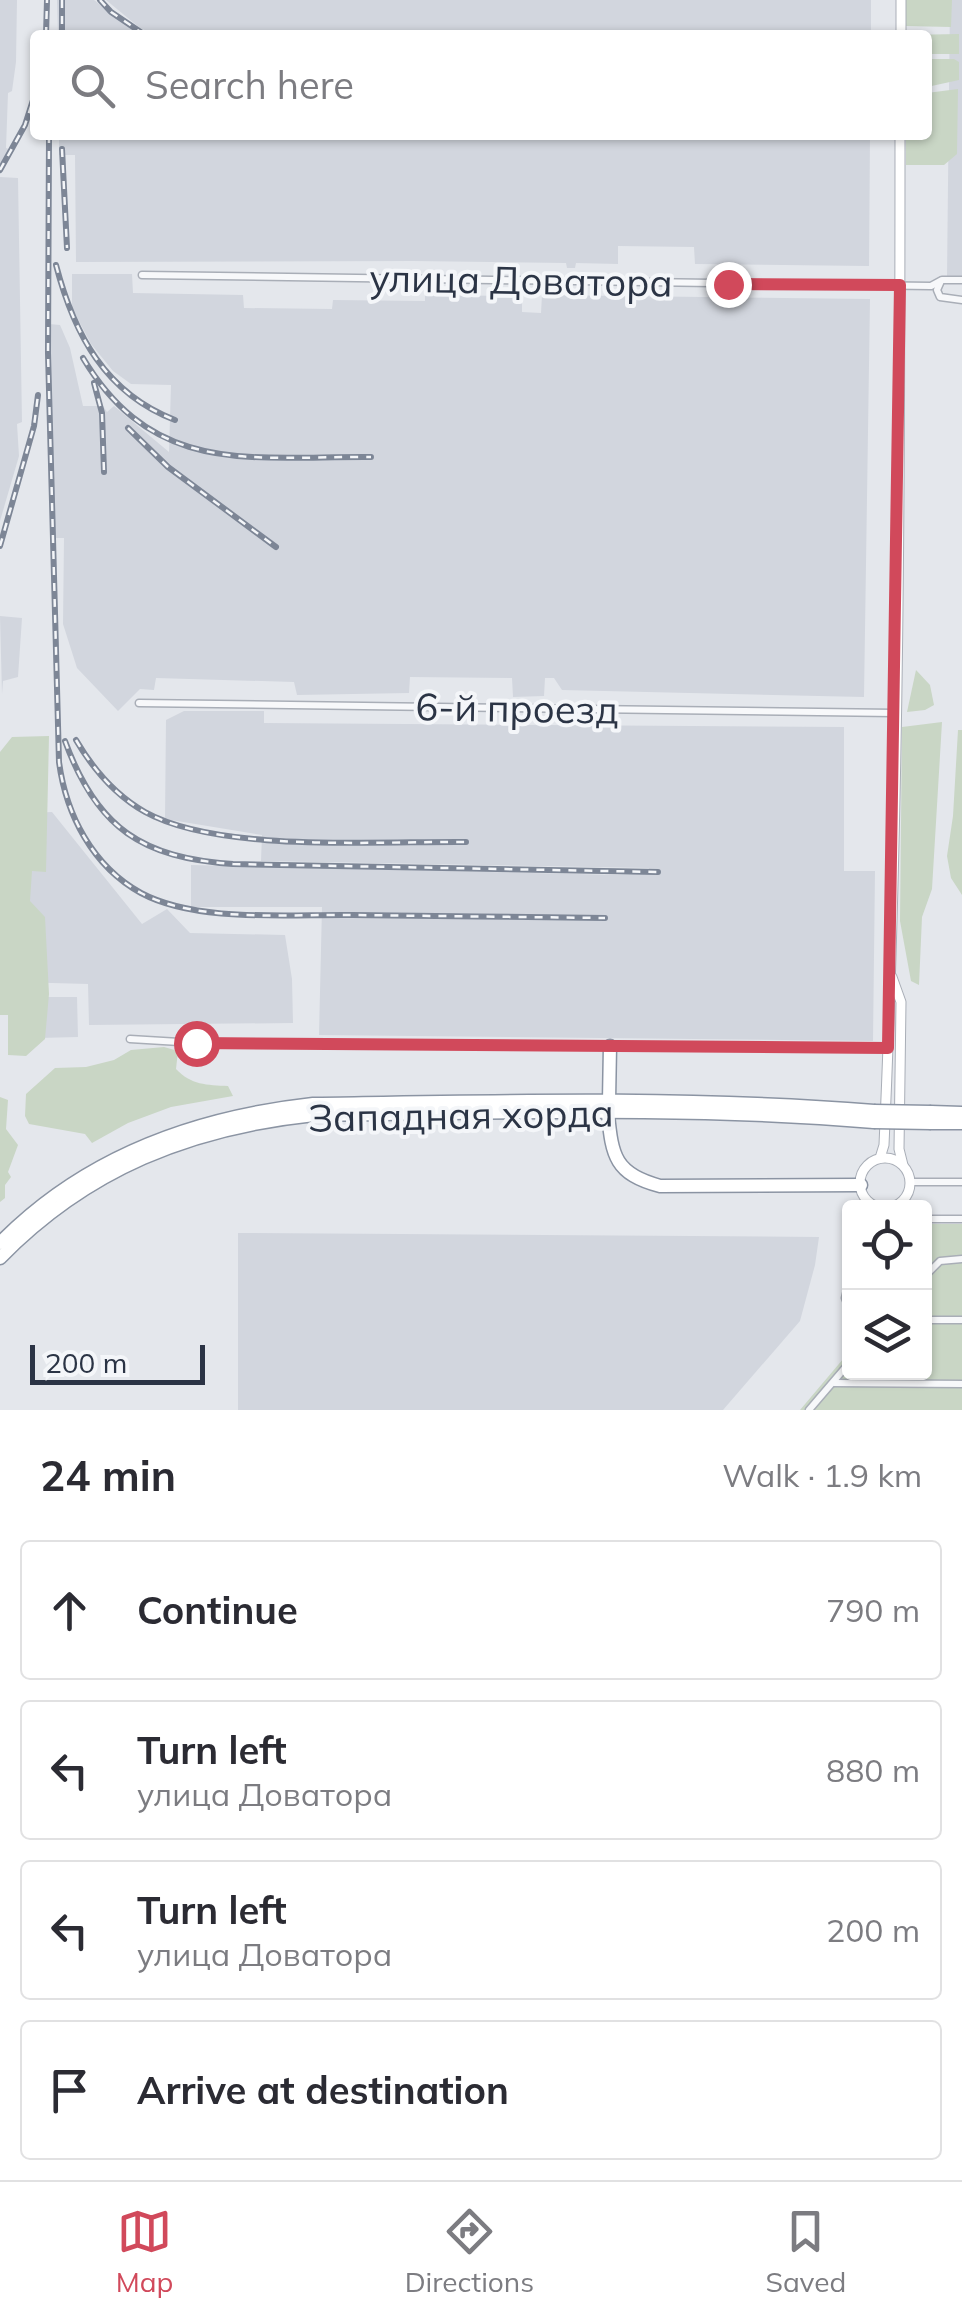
<!DOCTYPE html>
<meta charset="utf-8">
<style>
:root{--surface:#fff;--page:#f7f7f7;--text:#2b2b33;--muted:#7c7c81;--line:#e1e1e2;--accent:#d1495b}
body{margin:0;font-family:Mulish,sans-serif;background:var(--page);color:var(--text)}
.controls{position:absolute;right:30px;bottom:30px;display:grid;overflow:hidden;border-radius:10px;box-shadow:0 2px 8px #0004}
.controls button{width:90px;height:90px;display:grid;place-items:center;padding:0;border:0;border-bottom:2px solid var(--line);background:var(--surface);color:var(--text);font:50px sans-serif}
.scale{position:absolute;left:30px;bottom:25px;width:175px;box-sizing:border-box;padding-left:10px;border:5px solid #2b3445;border-top:0;font-size:28px;line-height:35px;white-space:nowrap;color:#2b3445;-webkit-text-stroke:8px #f4f6f9;paint-order:stroke}
.stop{position:absolute;width:30px;height:30px;margin:-22px;border:8px solid #d1495b;border-radius:50%;background:#fff}
.stop.end{background:#d1495b;border-color:#fff;box-shadow:0 2px 10px #0008}
.list{margin:0;padding:0;list-style:none}
h2{display:flex;justify-content:space-between;align-items:center;height:130px;margin:0;padding:0 40px;font-size:42px}
h2 small{font-size:32px;font-weight:400;color:var(--muted)}
.list li{display:grid;grid-template-columns:65px 1fr auto;gap:30px;align-items:center;box-sizing:border-box;height:140px;margin:0 20px 20px;padding:0 20px;border:2px solid var(--line);border-radius:10px}
.list b{display:block;font-size:38px;white-space:nowrap}
.list p{margin:0;font-size:32px;white-space:nowrap;color:var(--muted)}
.list em{font-size:32px;font-style:normal;color:var(--muted)}
.icon{flex:none;width:55px;height:55px;fill:none;stroke:currentColor;stroke-width:2;stroke-linecap:round;stroke-linejoin:round}
.map{position:relative;flex:none;width:962px;height:1410px;overflow:hidden}
.search{position:absolute;background:var(--surface);box-shadow:0 2px 8px #0004;left:30px;right:30px;top:30px;height:110px;display:flex;align-items:center;gap:25px;box-sizing:border-box;padding:0 35px;border-radius:10px;color:var(--muted);font-size:38px}
.sheet{height:770px;background:var(--surface)}
nav{display:flex;justify-content:space-around;align-items:center;box-sizing:border-box;height:140px;border-top:2px solid var(--line);background:var(--surface);font-size:28px;color:var(--muted)}
nav a{display:grid;justify-items:center;gap:5px}
nav .on{color:var(--accent)}
.map>svg:first-child{display:block}
</style>
<div class="map">
<svg width="962" height="1410" viewBox="0 0 962 1410">
<rect width="100%" height="100%" fill="#e4e7ec"/>
<g fill="#d2d6de">
<path d="M0,0H17L16,62L12,91L8,93L6,148L13,151L0,174Z"/>
<path d="M57,0H94L139,35H58Z"/>
<path d="M106,0H871V35H156L140,28Z"/>
<path d="M950,0H962V277H947Z"/>
<path d="M59,135H870L869,266L695,264L694,247L618,246V264L576,263L575,268H567L566,263L413,261L76,262L75,155H59Z"/>
<path d="M0,177L18,178L22,422L17,424L19,456L0,521Z"/>
<path d="M72,274H132L133,293L243,295L244,308L332,309L333,300L425,301V295L522,296V312L541,313L542,295L870,299L864,697L562,690L554,678H545L544,696L513,697L512,678L410,677L409,693L297,695L294,682L156,678L154,690L140,689L118,711L77,668L63,624L64,538H52L49,324L60,325L70,348L83,406H103L107,412L114,406L169,452L171,385L131,384L113,371L91,344L72,308Z"/>
<path d="M0,616L22,618L18,677L3,681L2,694Z"/>
<path d="M184,711H264V723L844,727V871H875L873,1041L319,1035L322,907H191V865L620,875L648,873L649,868L261,861L262,835L165,819L166,720Z"/>
<path d="M52,812L142,924L167,909L190,933L285,935L292,979L293,1023L89,1025L88,984L16,982L31,813Z"/>
<path d="M39,997H77L78,1037L39,1038Z"/>
<path d="M238,1233L819,1237L815,1265L800,1321L723,1410H238Z"/>
</g>
<g fill="#c9d6c5">
<path d="M905,0H952L951,27L905,26Z"/>
<path d="M959,34V54H927V35H905Z"/>
<path d="M927,59H954L959,62V80L927,87Z"/>
<path d="M958,89L957,154L944,165H906V135H927V93Z"/>
<path d="M916,670L930,685L934,705L925,710L907,712Z"/>
<path d="M942,722L932,889L922,917L919,985L911,981L900,921L902,727Z"/>
<path d="M958,730H962V895L951,878L947,856L953,816Z"/>
<path d="M49,736L46,872L32,871L30,901L45,917L49,994L45,1039L26,1056L8,1055V1015H0V752L12,737Z"/>
<path d="M164,1047L178,1051L176,1069C191,1085 207,1085 228,1086L233,1096L171,1107L128,1123L92,1143L85,1134L29,1124L25,1116L26,1094L55,1068L86,1067L114,1060L131,1050Z"/>
<path d="M0,1097L8,1100L6,1129L18,1145L8,1172L11,1177L5,1185V1198L0,1202Z"/>
<path d="M925,1224H962V1410H800L849,1352L850,1372H924Z"/>
</g>
<g fill="none" stroke-linecap="round" stroke-linejoin="round">
<g stroke="#a9aeb7" stroke-width="9">
<g id="street">
<path d="M142,275L931,286L942,280H962"/>
<path d="M941,281L937,290L940,297L962,300"/>
<path d="M139,703L894,713"/>
<path d="M130,1039L196,1043L888,1048"/>
<path d="M910,1182H962"/>
<path d="M894,1206L897,1208"/>
<path d="M877,1208V1206"/>
<path d="M924,1219H962"/>
<path d="M924,1277L940,1261L962,1259"/>
<path d="M850,1278L845,1298L850,1311"/>
<path d="M924,1320H962"/>
<path d="M834,1383L962,1384"/>
<path d="M809,1410L850,1362"/>
</g>
</g>
<g stroke="#a9aeb7" stroke-width="11">
<g id="secondary">
<path d="M901,35V0"/>
<path d="M892,977L901,1002L899,1149L903,1165"/>
<path d="M880,1158L884,1145C899,809 900,471 900,135"/>
<circle cx="885" cy="1183" r="25"/>
</g>
</g>
<g stroke="#8b94a3" stroke-width="15">
<g id="highway">
<path d="M609,1101L610,1046"/>
<path d="M931,1112L962,1113"/>
<path d="M608,1114C612,1156 615,1174 660,1186L861,1185"/>
<path d="M931,1123H962"/>
<path d="M0,1243C84,1157 195,1117 313,1104C499,1101 688,1096 874,1111"/>
<path d="M0,1258C87,1169 190,1128 314,1115C500,1113 688,1106 874,1122"/>
</g>
</g>
<use href="#street" stroke="#f7f8fa" stroke-width="6"/>
<use href="#secondary" stroke="#fff" stroke-width="9"/>
<use href="#highway" stroke="#fff" stroke-width="12"/>
<g stroke="#7d8696" stroke-width="6">
<g id="rail">
<path d="M62,0V35"/>
<path d="M100,0L111,12L145,35"/>
<path d="M46,35L47,0"/>
<path d="M49,135L48,353L59,762C66,814 92,866 141,893C197,923 289,914 352,915C436,916 521,917 605,918"/>
<path d="M62,149L67,248"/>
<path d="M0,170L25,125L35,94"/>
<path d="M56,265C74,334 105,393 175,420"/>
<path d="M83,358C154,477 251,456 371,457"/>
<path d="M94,383L102,413L104,472"/>
<path d="M128,428L168,467L276,547"/>
<path d="M0,546L34,426L38,395"/>
<path d="M76,740C93,769 115,795 145,812C219,853 379,841 466,842"/>
<path d="M65,741C97,829 143,858 233,864L658,872"/>
</g>
</g>
<use href="#rail" stroke="#f4f6f9" stroke-width="2.5" stroke-dasharray="8" stroke-linecap="butt"/>
<g stroke="#8b94a3" stroke-width="15" stroke-linecap="butt">
<g id="highway-bridge">
<path d="M874,1111L931,1112"/>
<path d="M874,1122L931,1123"/>
</g>
</g>
<use href="#highway-bridge" stroke="#fff" stroke-width="12"/>
</g>
<g fill="none" stroke-linecap="round" stroke-linejoin="round">
<path stroke="#d1495b" stroke-width="12" d="M196,1043L888,1048L900,285L728,284"/>
</g>
<g text-anchor="middle" stroke-width="8" stroke-linejoin="round" paint-order="stroke">
<g font-size="38" fill="#2b3445" stroke="#f4f6f9">
<text transform="translate(521 281) rotate(1)" y="13">улица Доватора</text>
<text transform="translate(517 709) rotate(1)" y="13">6-й проезд</text>
<text transform="translate(461 1116) rotate(-1)" y="13">Западная хорда</text>
</g>
</g>
</svg>
<div class="controls">
<button><svg class="icon" aria-label="locate" viewBox="0 0 24 24"><circle cx="12" cy="12" r="6"/><path d="M12 2v4M12 18v4M2 12h4M18 12h4"/></svg></button>
<button><svg class="icon" aria-label="layers" viewBox="0 0 24 24"><path d="M12 4l9 5-9 5-9-5zM3 14l9 5 9-5"/></svg></button>
</div>
<div class="scale">200 m</div>
<div class="stop" style="left:196px;top:1043px"></div>
<div class="stop end" style="left:728px;top:284px"></div>
<div class="search"><svg class="icon" aria-label="search" viewBox="0 0 24 24"><circle cx="10" cy="10" r="6"/><path d="M15 15l6 6"/></svg>Search here</div>
</div>
<section class="sheet">
<h2>24 min<small>Walk · 1.9 km</small></h2>
<ul class="list">
<li><svg class="icon" aria-label="ahead" viewBox="0 0 24 24"><path d="M12 20V5M6 11l6-6 6 6"/></svg><div><b>Continue</b></div><em>790 m</em></li>
<li><svg class="icon" aria-label="left" viewBox="0 0 24 24"><path d="M17 20v-9H6M10 6l-5 5 5 5"/></svg><div><b>Turn left</b><p>улица Доватора</p></div><em>880 m</em></li>
<li><svg class="icon" aria-label="left" viewBox="0 0 24 24"><path d="M17 20v-9H6M10 6l-5 5 5 5"/></svg><div><b>Turn left</b><p>улица Доватора</p></div><em>200 m</em></li>
<li><svg class="icon" aria-label="arrive" viewBox="0 0 24 24"><path d="M6 21V4h12l-3 4 3 4H6"/></svg><div><b>Arrive at destination</b></div></li>
</ul>
</section>
<nav>
<a class="on"><svg class="icon" aria-label="map" viewBox="0 0 24 24"><path d="M3 6l6-2 6 2 6-2v14l-6 2-6-2-6 2zM9 4v14M15 6v14"/></svg>Map</a>
<a><svg class="icon" aria-label="directions" viewBox="0 0 24 24"><path d="M12 3l9 9-9 9-9-9zM9 14v-3h6M13 9l2 2-2 2"/></svg>Directions</a>
<a><svg class="icon" aria-label="saved" viewBox="0 0 24 24"><path d="M7 4h10v16l-5-4-5 4z"/></svg>Saved</a>
</nav>
